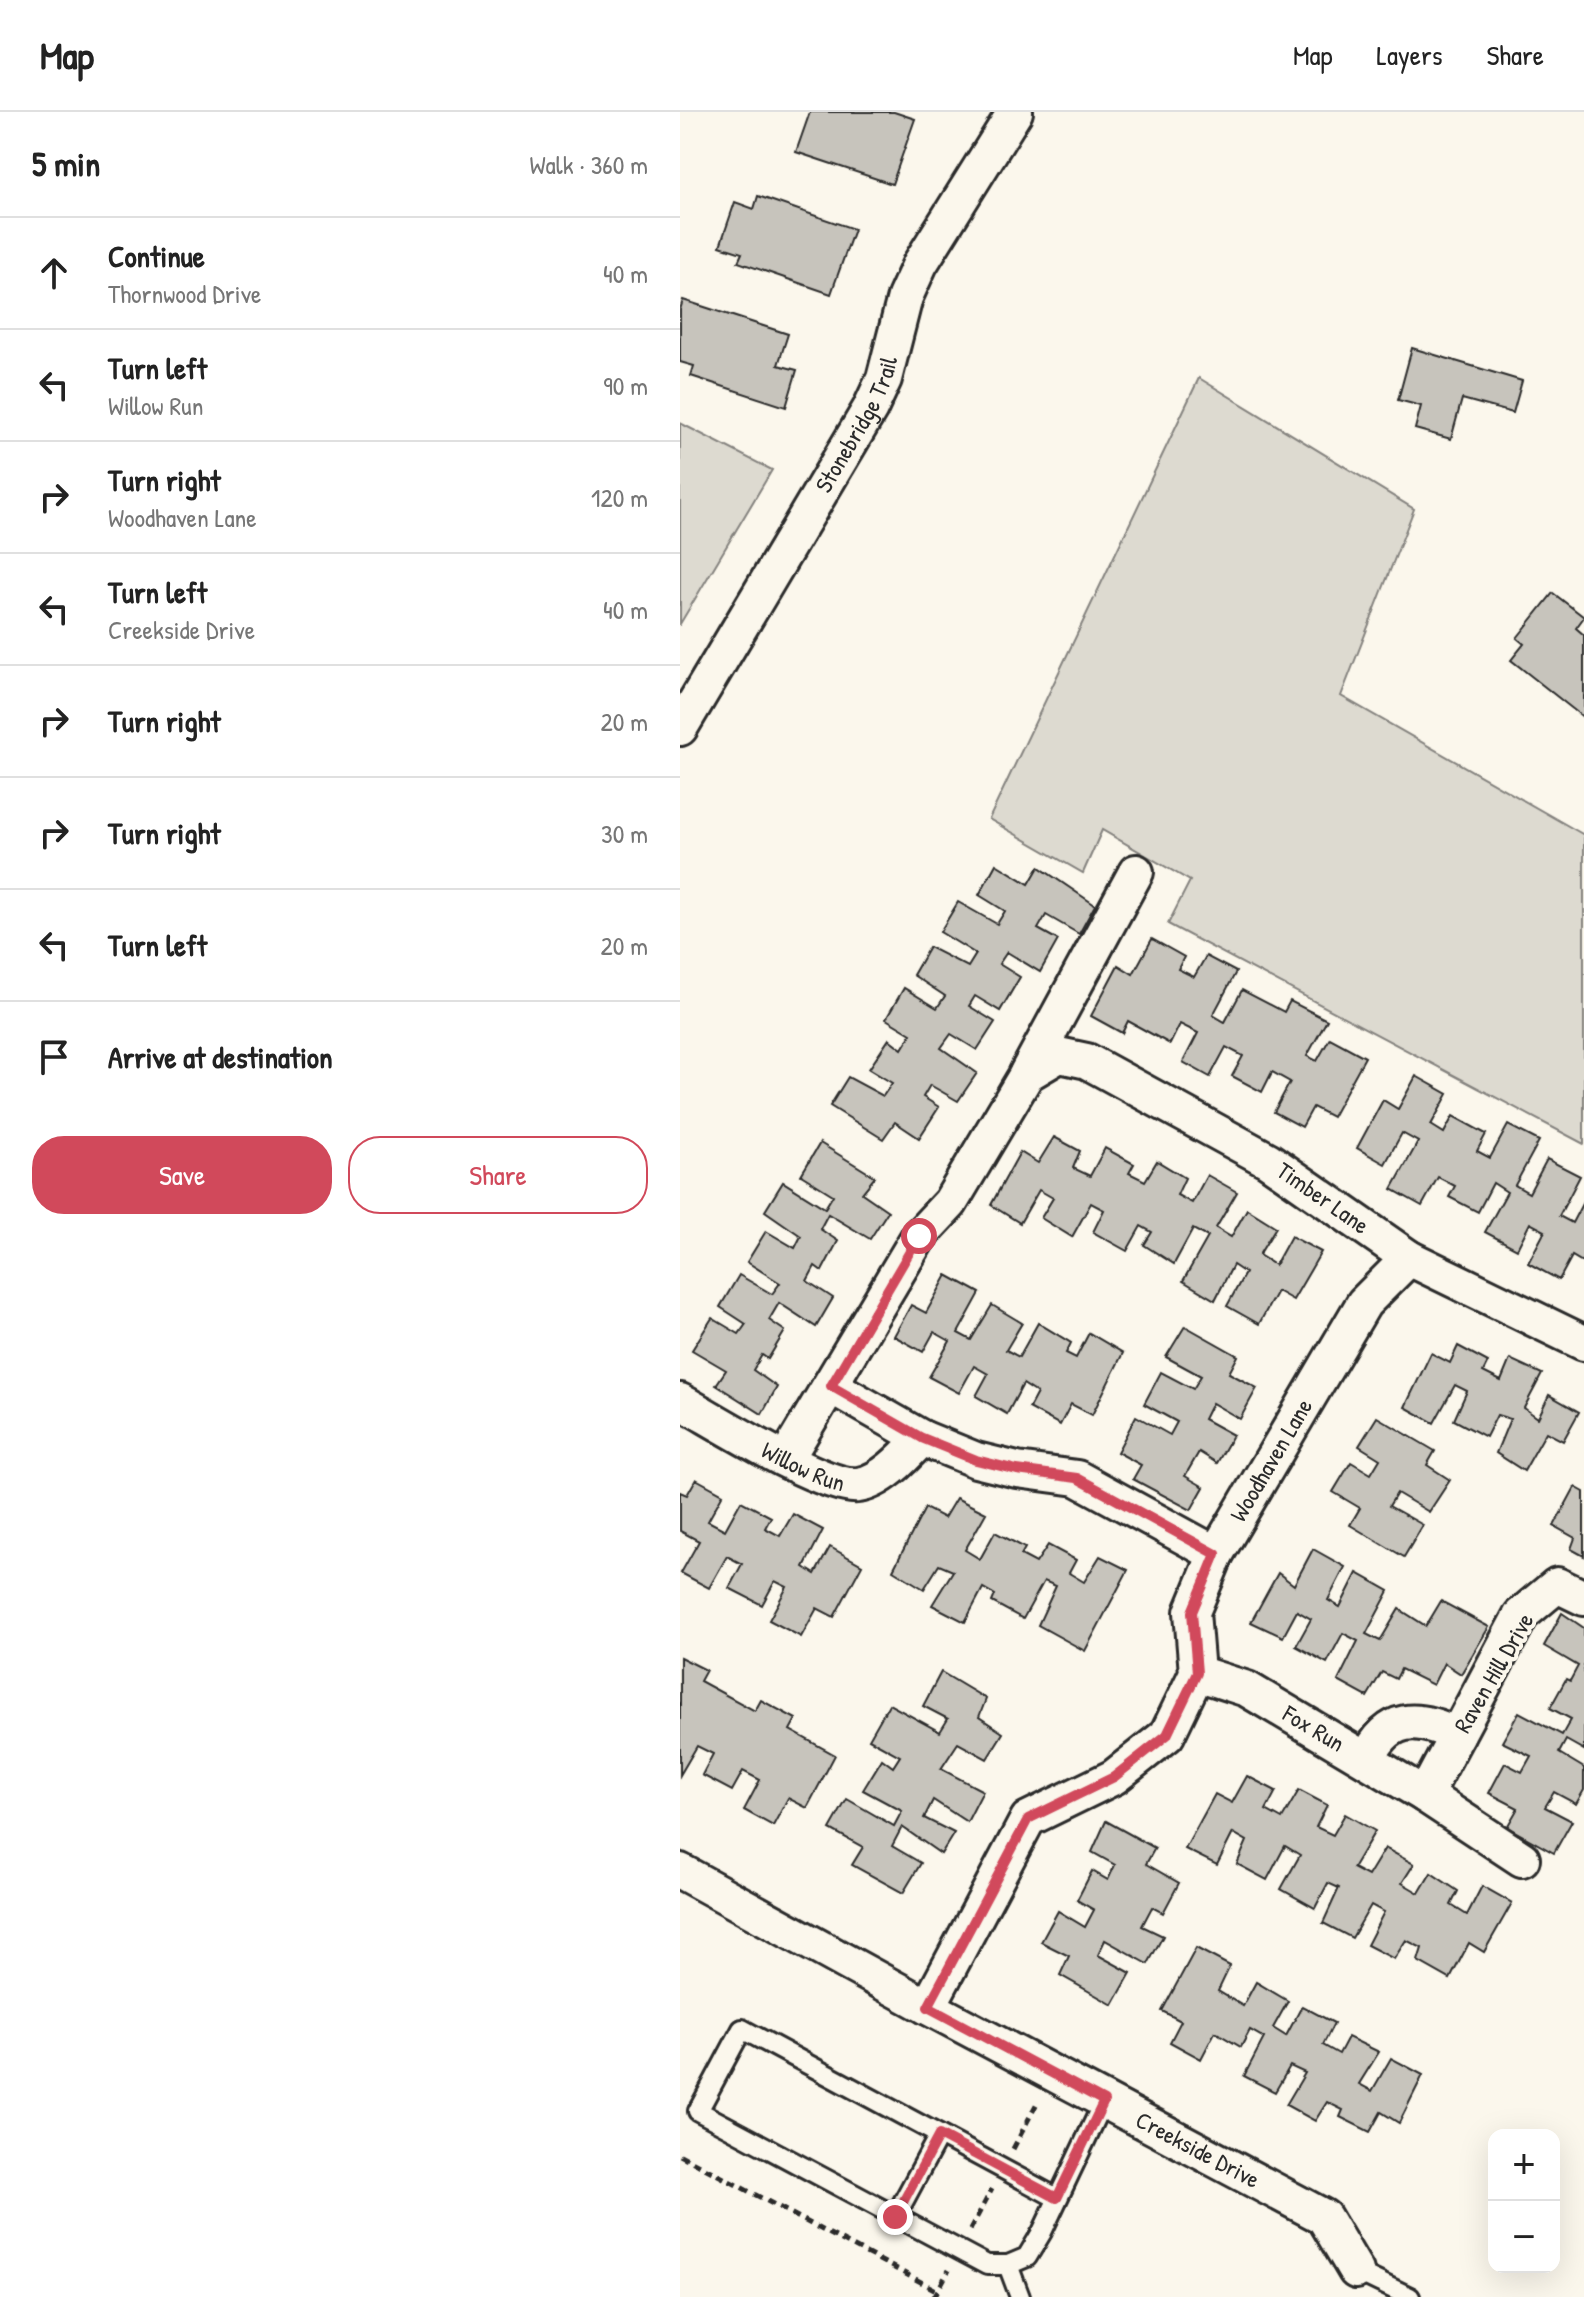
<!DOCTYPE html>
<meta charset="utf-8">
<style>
:root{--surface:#fff;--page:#f6f6f6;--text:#222;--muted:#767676;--line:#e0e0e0;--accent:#d1495b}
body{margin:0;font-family:"Patrick Hand",sans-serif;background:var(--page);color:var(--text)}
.controls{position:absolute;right:24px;bottom:24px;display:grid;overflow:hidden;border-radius:16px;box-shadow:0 8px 32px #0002}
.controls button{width:72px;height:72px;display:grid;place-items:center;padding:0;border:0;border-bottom:2px solid var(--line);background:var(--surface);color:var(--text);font:40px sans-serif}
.stop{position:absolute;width:24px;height:24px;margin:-18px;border:6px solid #d1495b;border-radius:50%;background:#fff}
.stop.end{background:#d1495b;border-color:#fff;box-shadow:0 2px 8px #0008}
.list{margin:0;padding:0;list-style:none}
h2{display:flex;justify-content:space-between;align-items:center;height:104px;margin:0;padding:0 32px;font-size:34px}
h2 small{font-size:26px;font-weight:400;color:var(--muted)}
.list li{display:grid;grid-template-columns:52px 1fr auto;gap:24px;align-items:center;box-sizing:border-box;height:112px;padding:0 32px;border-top:2px solid var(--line)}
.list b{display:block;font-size:30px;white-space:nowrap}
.list p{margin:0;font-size:26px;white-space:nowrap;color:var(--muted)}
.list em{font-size:26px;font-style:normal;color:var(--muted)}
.actions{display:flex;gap:16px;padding:24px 32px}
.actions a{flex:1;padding:18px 0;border:2px solid var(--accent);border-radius:32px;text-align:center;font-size:28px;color:var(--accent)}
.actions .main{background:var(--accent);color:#fff}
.icon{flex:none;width:44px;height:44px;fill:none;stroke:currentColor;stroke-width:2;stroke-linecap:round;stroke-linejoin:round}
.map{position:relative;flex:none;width:904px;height:2185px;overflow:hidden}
header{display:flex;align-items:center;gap:48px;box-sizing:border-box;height:112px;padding:0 40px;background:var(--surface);border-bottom:2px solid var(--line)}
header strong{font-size:38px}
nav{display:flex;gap:44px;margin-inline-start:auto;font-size:28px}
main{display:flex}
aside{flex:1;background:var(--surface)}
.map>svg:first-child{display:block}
</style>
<header>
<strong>Map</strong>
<nav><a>Map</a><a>Layers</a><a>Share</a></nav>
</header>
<main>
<aside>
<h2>5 min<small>Walk · 360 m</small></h2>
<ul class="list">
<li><svg class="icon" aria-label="ahead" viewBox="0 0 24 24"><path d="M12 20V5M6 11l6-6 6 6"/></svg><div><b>Continue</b><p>Thornwood Drive</p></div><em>40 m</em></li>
<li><svg class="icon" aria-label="left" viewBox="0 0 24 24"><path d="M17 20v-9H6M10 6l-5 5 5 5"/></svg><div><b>Turn left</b><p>Willow Run</p></div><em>90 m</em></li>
<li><svg class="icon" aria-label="right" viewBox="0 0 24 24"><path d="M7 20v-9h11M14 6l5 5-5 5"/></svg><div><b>Turn right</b><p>Woodhaven Lane</p></div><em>120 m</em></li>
<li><svg class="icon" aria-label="left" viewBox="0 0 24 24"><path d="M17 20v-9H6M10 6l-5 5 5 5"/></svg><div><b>Turn left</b><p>Creekside Drive</p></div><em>40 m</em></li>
<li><svg class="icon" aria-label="right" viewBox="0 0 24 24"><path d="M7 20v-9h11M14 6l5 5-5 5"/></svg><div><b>Turn right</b></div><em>20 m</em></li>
<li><svg class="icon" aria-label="right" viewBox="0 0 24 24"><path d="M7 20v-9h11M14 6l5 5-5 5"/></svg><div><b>Turn right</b></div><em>30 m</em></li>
<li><svg class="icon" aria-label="left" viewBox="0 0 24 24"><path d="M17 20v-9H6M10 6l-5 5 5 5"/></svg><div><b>Turn left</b></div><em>20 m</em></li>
<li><svg class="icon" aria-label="arrive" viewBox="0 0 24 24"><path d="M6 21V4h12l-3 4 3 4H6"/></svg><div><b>Arrive at destination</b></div></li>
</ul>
<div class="actions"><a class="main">Save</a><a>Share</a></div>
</aside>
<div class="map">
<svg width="904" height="2185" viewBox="0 0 904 2185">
<rect width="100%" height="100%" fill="#fbf7ec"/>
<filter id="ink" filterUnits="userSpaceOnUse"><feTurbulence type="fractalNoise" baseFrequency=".0125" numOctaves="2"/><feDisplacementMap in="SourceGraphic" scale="16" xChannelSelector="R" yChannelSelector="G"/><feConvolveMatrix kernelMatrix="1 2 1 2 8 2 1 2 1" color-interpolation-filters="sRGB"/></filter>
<g filter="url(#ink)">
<g fill="#dddad0" stroke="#84827e" stroke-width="2">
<path d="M519,266L734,397L661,584L904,723V1032L488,812L510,769L422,718L403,761L309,707Z"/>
<path d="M0,311L92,358L0,512Z"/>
</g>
<g fill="#c7c4bc" stroke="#2b2b2b" stroke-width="2">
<path d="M130,0H214L235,7L212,72L116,40Z"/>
<path d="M78,84L174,117L151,182L58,150L62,141L40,134L55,90L74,97Z"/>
<path d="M3,188L108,222L98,253L117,258L106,295L11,264L14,254L0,250V198Z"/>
<path d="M732,236L842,269L833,301L782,287L771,327L735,317L741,294L718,288Z"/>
<path d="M873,481L904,505L896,516L904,523V606L831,548L844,532L837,526Z"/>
<path d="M316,752L349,772L359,755L415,793L399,822L366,803L358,817L378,828L360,860L327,840L319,852L340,865L320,899L295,884L289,894L315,910L297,938L271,922L261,936L297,961L278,989L250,973L243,985L259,995L239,1026L215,1010L203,1027L150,994L168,965L203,984L212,971L189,957L209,927L222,937L231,922L206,907L224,876L257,896L265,884L233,863L249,835L288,855L296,842L260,820L278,790L317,812L325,799L299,783Z"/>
<path d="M472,827L504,845L498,857L514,865L526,844L556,860L533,903L545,910L562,878L604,900L610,889L647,908L627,944L637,949L650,926L685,945L652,1005L633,995L622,1015L594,1000L610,970L592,960L582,980L552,964L563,944L546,935L530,965L503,950L518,921L500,912L490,932L448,909L442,921L411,904L438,853L453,862Z"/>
<path d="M736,964L768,982L751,1013L764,1021L773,1004L806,1022L797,1039L810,1046L828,1013L859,1029L835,1073L849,1081L867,1047L900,1064L879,1104L892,1111L904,1088V1151L892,1144L879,1168L848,1151L865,1119L850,1111L837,1137L805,1120L827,1080L813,1071L798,1100L769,1085L775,1074L758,1065L742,1094L712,1077L738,1030L722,1021L705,1052L677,1036L703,988L718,997Z"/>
<path d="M374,1025L400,1039L393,1056L410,1064L425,1036L454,1052L449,1061L465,1069L477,1049L505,1066L497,1083L512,1091L527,1063L557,1080L536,1116L551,1125L567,1097L596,1115L579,1143L595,1153L611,1124L641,1140L613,1188L597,1179L579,1212L547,1194L565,1161L553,1153L535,1188L503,1169L528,1125L513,1117L494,1152L464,1133L472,1120L461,1114L447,1139L413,1120L424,1098L411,1091L392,1125L361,1106L373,1086L359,1078L340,1111L311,1093L340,1040L358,1051Z"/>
<path d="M140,1031L195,1065L182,1081L208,1099L190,1127L148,1102L140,1117L158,1129L142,1159L135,1154L127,1169L153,1186L136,1215L99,1191L89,1208L105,1219L88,1247L82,1243L73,1258L97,1275L82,1302L36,1273L46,1258L12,1238L32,1206L59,1222L66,1212L40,1195L59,1163L92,1182L100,1171L67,1150L86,1119L115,1136L121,1124L85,1099L103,1070L145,1096L153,1083L121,1063Z"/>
<path d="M267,1163L300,1181L278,1221L291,1228L312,1193L342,1211L326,1238L339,1245L358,1211L391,1231L386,1241L396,1246L409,1221L443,1241L412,1303L391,1292L380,1313L349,1296L357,1281L343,1272L327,1302L296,1284L308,1262L294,1254L279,1281L249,1265L270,1229L254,1220L243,1240L214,1224L231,1193L246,1201Z"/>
<path d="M505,1214L558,1244L549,1261L577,1276L560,1307L532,1291L524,1307L553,1323L537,1351L519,1340L505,1364L524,1375L511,1398L453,1367L461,1353L437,1340L456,1304L490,1323L497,1310L464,1292L481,1260L513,1277L521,1264L486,1245Z"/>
<path d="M778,1234L808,1250L803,1260L821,1269L830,1247L862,1262L844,1296L858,1306L869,1283L899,1300L883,1329L866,1320L844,1359L816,1341L830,1307L817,1303L806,1325L774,1308L787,1279L775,1273L754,1311L725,1295L751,1241L770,1251Z"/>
<path d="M697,1305L755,1339L747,1353L770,1368L749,1400L717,1381L709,1394L743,1413L724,1445L670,1413L680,1396L653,1380L671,1350L691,1362L700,1347L679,1334Z"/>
<path d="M16,1367L43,1382L28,1409L45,1418L61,1389L91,1405L85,1416L100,1424L113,1402L143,1418L124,1455L135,1462L150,1435L182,1453L154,1505L137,1496L121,1525L89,1508L107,1475L95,1469L82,1493L49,1476L62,1452L47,1444L29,1476L1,1461L19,1429L0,1419V1380L7,1383Z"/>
<path d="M895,1375L904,1380V1444L891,1437L895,1426L874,1414Z"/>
<path d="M276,1386L306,1401L285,1438L300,1447L315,1420L345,1436L341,1443L356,1451L368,1433L396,1448L389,1461L404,1470L420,1444L448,1458L405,1539L358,1513L376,1474L364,1469L343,1507L312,1490L315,1483L303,1476L285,1510L252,1493L273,1459L259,1453L244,1477L213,1458L245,1396L264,1406Z"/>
<path d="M633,1437L665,1455L648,1488L660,1495L677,1461L709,1479L686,1522L700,1529L719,1497L746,1514L761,1489L809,1515L781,1562L764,1551L753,1573L721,1557L716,1567L702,1560L687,1585L658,1569L678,1529L663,1521L647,1551L616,1534L631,1507L617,1499L603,1525L571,1510L598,1461L614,1473Z"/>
<path d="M882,1501L904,1516V1638L886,1628L879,1641L904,1656V1678L896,1692L874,1680L865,1695L892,1709L874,1741L827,1715L838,1696L809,1681L825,1651L842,1660L851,1644L822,1630L839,1600L882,1623L891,1607L870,1596L886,1567L890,1569L898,1554L864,1534Z"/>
<path d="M0,1545L26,1558L20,1569L75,1599L81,1588L116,1607L110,1618L155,1643L127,1696L108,1686L93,1714L64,1698L80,1668L63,1659L52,1679L22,1663L33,1642L17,1634L0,1663Z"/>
<path d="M261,1560L306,1587L299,1605L323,1621L307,1647L278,1631L261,1657L303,1679L287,1710L253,1688L244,1706L274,1721L261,1742L222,1715L212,1734L241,1751L223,1781L172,1753L183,1735L150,1717L167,1687L214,1714L222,1699L183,1678L202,1647L213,1655L220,1644L189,1627L209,1592L260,1620L268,1607L243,1594Z"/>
<path d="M567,1664L596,1679L586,1698L602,1707L619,1678L647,1693L636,1715L653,1723L665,1702L695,1719L673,1756L688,1764L705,1736L734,1752L722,1771L739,1781L751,1761L778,1779L771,1793L787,1803L802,1774L832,1791L804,1840L789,1831L770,1867L738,1849L742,1836L726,1828L714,1847L687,1833L704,1800L691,1793L672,1826L643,1811L659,1776L648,1771L635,1796L601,1777L620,1743L605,1734L587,1768L557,1752L567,1729L553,1721L537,1753L505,1737L535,1682L552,1691Z"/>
<path d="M426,1709L475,1736L466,1752L499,1771L483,1801L472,1795L462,1814L483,1824L468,1852L425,1828L418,1843L451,1861L433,1893L380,1863L389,1844L361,1830L378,1799L405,1815L414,1798L397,1788L412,1759L428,1768L435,1753L412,1740Z"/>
<path d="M516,1836L550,1854L538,1879L563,1894L576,1870L608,1889L593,1916L606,1924L622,1894L654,1911L643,1933L659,1942L668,1925L699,1940L679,1972L692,1979L711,1946L743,1963L719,2011L701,2000L690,2020L660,2005L663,1998L647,1990L635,2009L606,1993L625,1961L610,1954L595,1980L564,1964L584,1926L570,1918L561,1935L535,1920L521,1947L490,1930L501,1909L482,1899Z"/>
</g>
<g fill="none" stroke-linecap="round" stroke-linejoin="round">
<g stroke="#2b2b2b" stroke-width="24">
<g id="lane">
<path d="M377,2086L62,1917L18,1999L307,2153H328L347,2145L362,2120L424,1989"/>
<path d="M215,2105L259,2023"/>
<path d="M328,2153L340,2185"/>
<path d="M676,2159L730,2185"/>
</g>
</g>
<g stroke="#2b2b2b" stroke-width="40">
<g id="street">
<path id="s1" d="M0,616L190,297L204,267L225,185L240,152L335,0"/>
<path d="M347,961L456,760"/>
<path d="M151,1274L242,1326L296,1348L337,1358L397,1366L536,1442"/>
<path id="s2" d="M0,1289C35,1308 143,1377 178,1373C202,1370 226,1343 242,1326"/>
<path id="s3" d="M106,1347L239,1124L270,1091L347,962L379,943L407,949L588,1048L729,1146L904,1231"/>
<path id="s4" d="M517,1561L567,1577L745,1683L842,1747"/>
<path d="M687,1648C708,1602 737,1604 777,1623"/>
<path d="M745,1683L841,1503L877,1473L904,1486"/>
<path id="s5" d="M0,1759L248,1895L644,2105L676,2159"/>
<path id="s6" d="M248,1895L348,1707L434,1665L487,1623L517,1561L512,1500L536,1442L684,1191L729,1146"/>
</g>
</g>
<g stroke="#2b2b2b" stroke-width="5" stroke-dasharray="8 6" stroke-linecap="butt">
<path d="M333,2037L357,1991"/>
<path d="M0,2043L258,2179"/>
<path d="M290,2118L312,2077"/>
<path d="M254,2185L269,2158"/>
</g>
<use href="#lane" stroke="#fbf7ec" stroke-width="18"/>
<use href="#street" stroke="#fbf7ec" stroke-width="34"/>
</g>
</g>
<g fill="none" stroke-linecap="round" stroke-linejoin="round" filter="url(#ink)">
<path stroke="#d1495b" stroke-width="10" d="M215,2105L259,2023L377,2086L424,1989L248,1895L348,1707L434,1665L487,1623L517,1561L512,1500L536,1442L397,1366L337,1358L296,1348L242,1326L151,1274L239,1124"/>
</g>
<g text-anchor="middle" stroke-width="8" stroke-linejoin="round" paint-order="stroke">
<g font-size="24" fill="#2b2b2b" stroke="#fbf7ec">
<text dy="8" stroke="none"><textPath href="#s1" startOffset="352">Stonebridge Trail</textPath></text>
<text dy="8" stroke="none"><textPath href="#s3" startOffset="794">Timber Lane</textPath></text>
<text dy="8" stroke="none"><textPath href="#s6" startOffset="678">Woodhaven Lane</textPath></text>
<text dy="8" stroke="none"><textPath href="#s2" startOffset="140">Willow Run</textPath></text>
<text transform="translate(814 1561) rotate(-60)" y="8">Raven Hill Drive</text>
<text dy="8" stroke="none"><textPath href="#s4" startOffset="130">Fox Run</textPath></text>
<text dy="8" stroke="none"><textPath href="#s5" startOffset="588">Creekside Drive</textPath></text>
</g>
</g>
</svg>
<div class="controls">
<button>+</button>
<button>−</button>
</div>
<div class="stop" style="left:239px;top:1124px"></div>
<div class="stop end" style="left:215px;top:2105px"></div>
</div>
</main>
